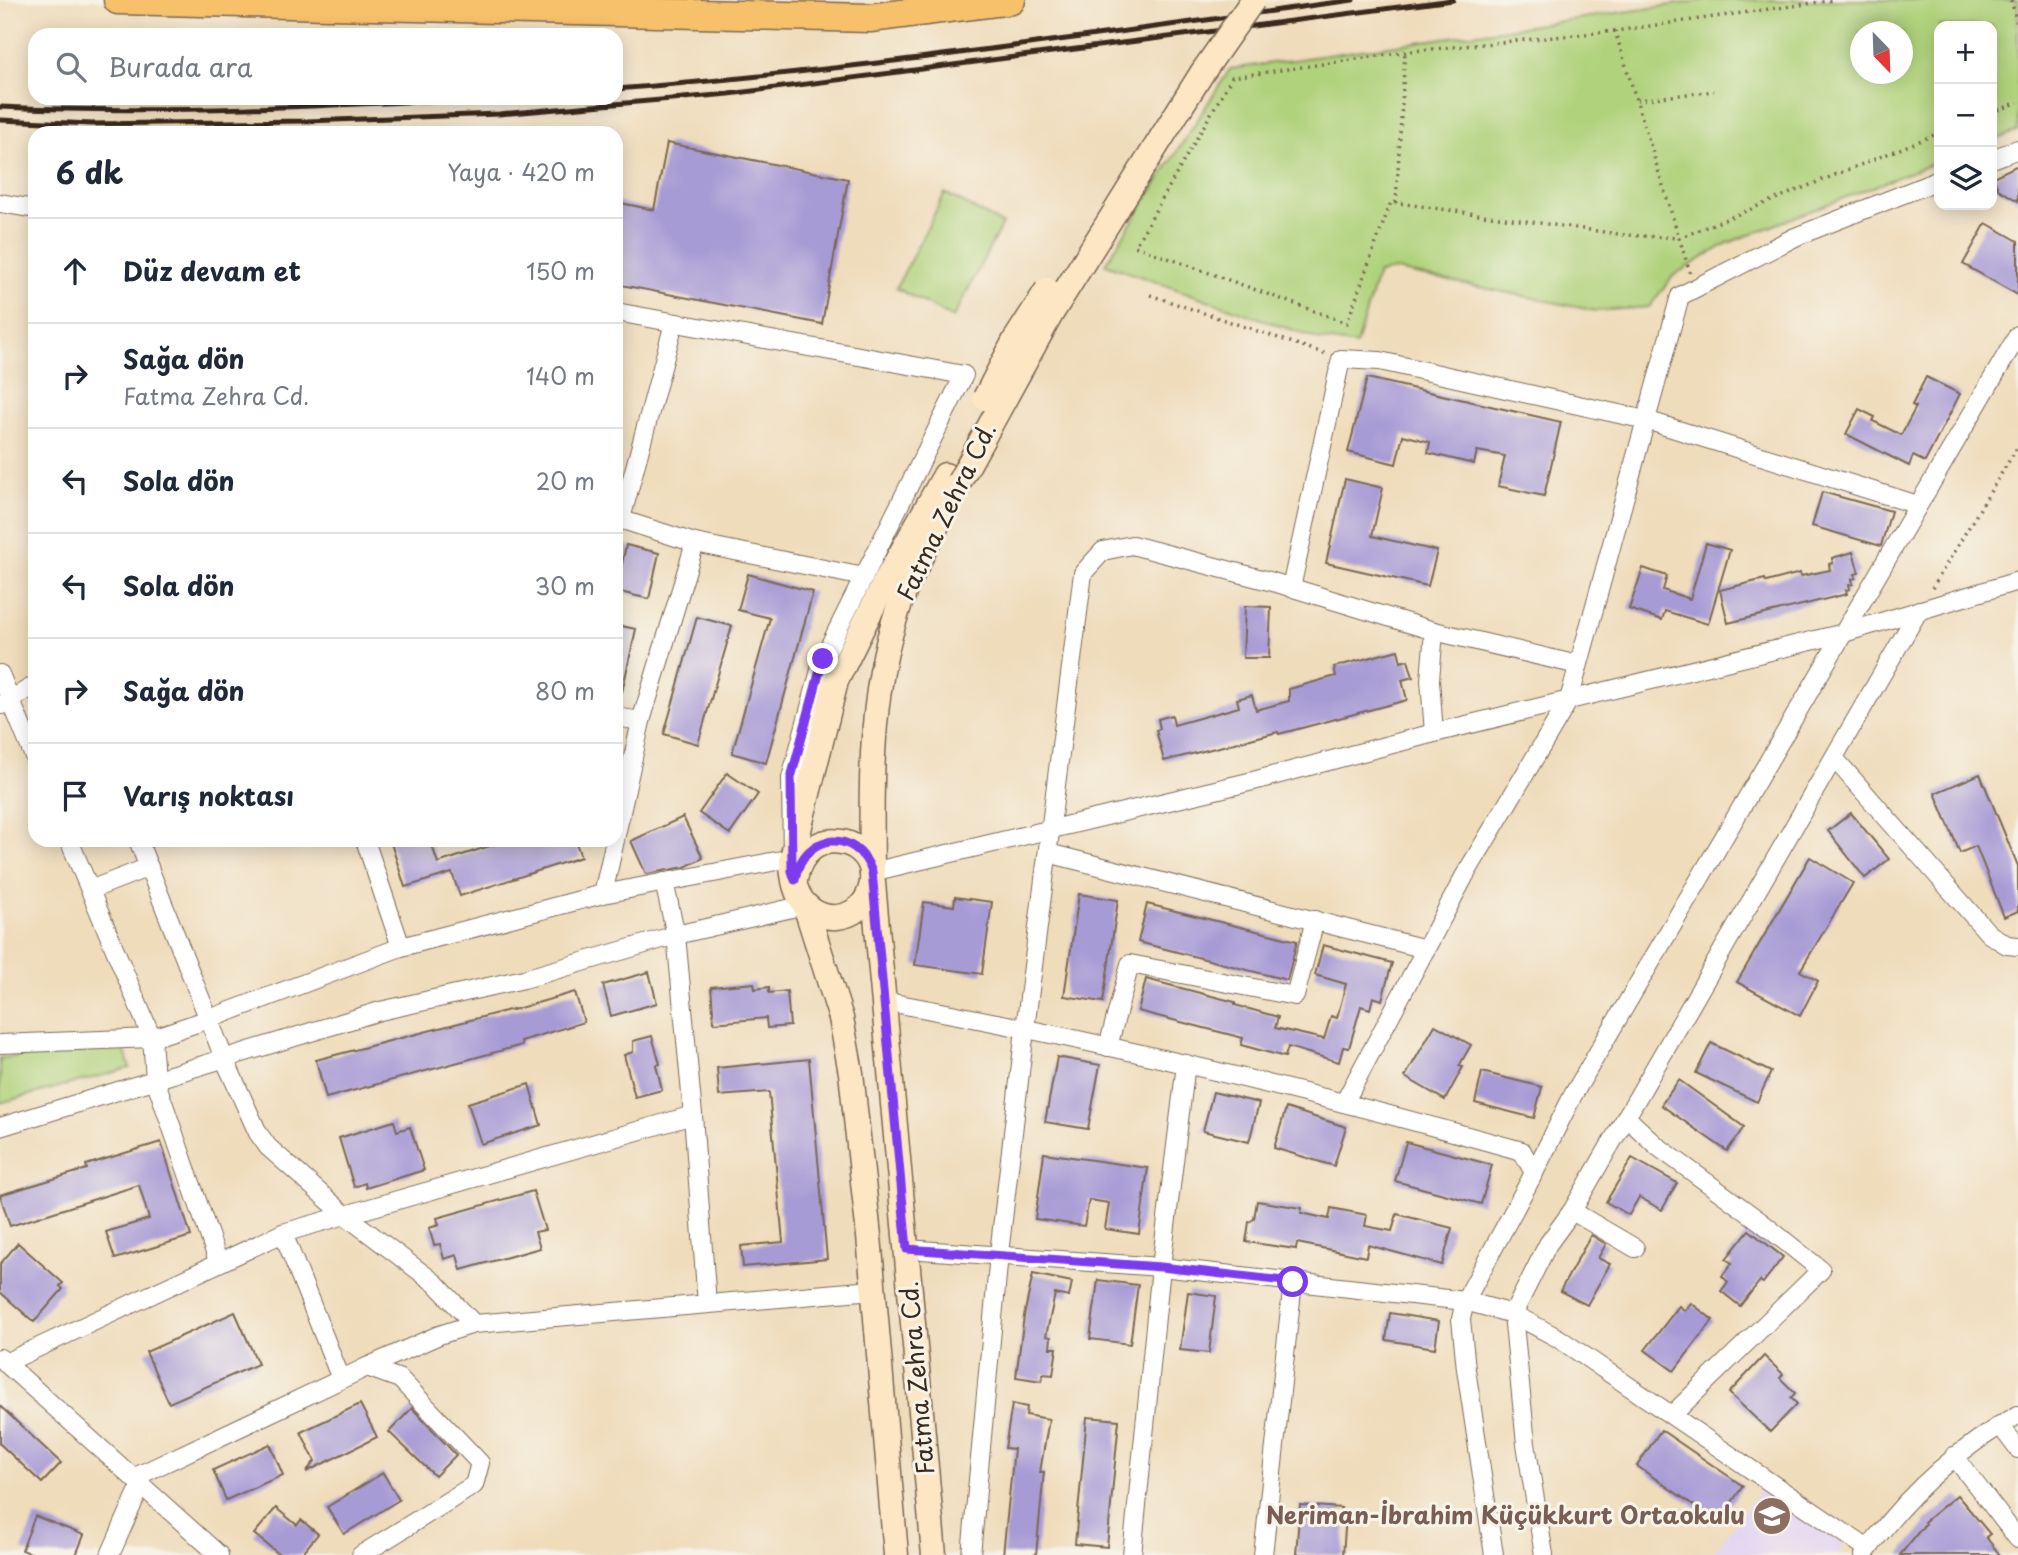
<!DOCTYPE html>
<html lang="tr">
<meta charset="utf-8">
<style>
:root{--surface:#fff;--page:#f6f6f7;--text:#1f2937;--muted:#747a83;--line:#e0e1e3}
body{margin:0;font-family:"Playpen Sans",sans-serif;background:var(--page);color:var(--text)}
.controls{position:absolute;right:21px;top:21px;display:grid;overflow:hidden;border-radius:14px;box-shadow:0 4px 18px #0003}
.controls button{width:63px;height:63px;display:grid;place-items:center;padding:0;border:0;border-bottom:2px solid var(--line);background:var(--surface);color:var(--text);font:35px sans-serif}
.compass{position:absolute;left:1850px;top:21px;width:63px;height:63px;border-radius:50%;background:var(--surface);box-shadow:0 4px 18px #0003;rotate:157deg}
.stop{position:absolute;width:21px;height:21px;margin:-16px;border:5px solid #7c3aed;border-radius:50%;background:#fff}
.stop.end{background:#7c3aed;border-color:#fff;box-shadow:0 2px 7px #0008}
.list{margin:0;padding:0;list-style:none}
h2{display:flex;justify-content:space-between;align-items:center;height:91px;margin:0;padding:0 28px;font-size:30px}
h2 small{font-size:23px;font-weight:400;color:var(--muted)}
.list li{display:grid;grid-template-columns:46px 1fr auto;gap:21px;align-items:center;box-sizing:border-box;height:105px;padding:0 28px;border-top:2px solid var(--line)}
.list b{display:block;font-size:26px;white-space:nowrap}
.list p{margin:0;font-size:23px;white-space:nowrap;color:var(--muted)}
.list em{font-size:23px;font-style:normal;color:var(--muted)}
.icon{flex:none;width:38px;height:38px;fill:none;stroke:currentColor;stroke-width:2;stroke-linecap:round;stroke-linejoin:round}
.map{position:relative;flex:none;width:2018px;height:1555px;overflow:hidden}
.search{position:absolute;background:var(--surface);box-shadow:0 4px 18px #0003;left:28px;top:28px;width:595px;height:77px;display:flex;align-items:center;gap:18px;box-sizing:border-box;padding:0 24px;border-radius:21px;color:var(--muted);font-size:26px}
.panel{position:absolute;background:var(--surface);box-shadow:0 4px 18px #0003;left:28px;top:126px;width:595px;height:721px;border-radius:21px}
.map>svg:first-child{display:block}
</style>
<div class="map">
<svg width="2018" height="1555" viewBox="0 0 2018 1555">
<rect width="100%" height="100%" fill="#f7f3e8"/>
<filter id="ink" filterUnits="userSpaceOnUse"><feTurbulence type="fractalNoise" baseFrequency=".0143" numOctaves="2"/><feDisplacementMap in="SourceGraphic" scale="14" xChannelSelector="R" yChannelSelector="G"/><feConvolveMatrix kernelMatrix="1 2 1 2 8 2 1 2 1" color-interpolation-filters="sRGB"/></filter>
<filter id="wash" filterUnits="userSpaceOnUse"><feTurbulence type="fractalNoise" baseFrequency=".00686" numOctaves="4" result="noise"/><feDisplacementMap in="SourceGraphic" scale="28" xChannelSelector="R" yChannelSelector="G"/><feGaussianBlur stdDeviation="1.57" result="paint"/><feColorMatrix in="noise" values="0 0 0 0 0 0 0 0 0 0 0 0 0 0 0 0 0 1.4 0 .05"/><feComposite in="paint" operator="in"/></filter>
<g filter="url(#wash)">
<rect width="100%" height="100%" fill="#efdcbb"/>
<path fill="#e1d4f3" d="M1763,1486L1844,1545L1837,1555H1712Z"/>
<g fill="#b0d27b" stroke="#767e4c" stroke-width="2" fill-rule="evenodd">
<path d="M1706,0H2018V131L1992,141V26H1939V161L1728,243L1674,275L1649,307L1596,311L1396,270L1378,273L1356,345L1318,339L1105,264L1230,69ZM1860,32H1902V74H1860Z"/>
<path d="M945,193L1002,224L953,318L896,288Z"/>
<path d="M124,1048L130,1068L0,1103V1058Z"/>
</g>
<g id="blocks">
<g fill="#a79bd5">
<path d="M667,143L848,179L822,324L616,284V202L654,210Z"/>
<path d="M2018,165V201L1998,189L1993,177Z"/>
<path d="M1986,223L2018,241V295L1963,264Z"/>
<path d="M1926,377L1960,394L1925,462L1913,456L1909,466L1846,434L1859,409L1875,417L1873,421L1901,435L1916,407L1912,405Z"/>
<path d="M1367,378L1561,422L1544,496L1498,486L1505,456L1477,451L1474,464L1428,453L1430,442L1403,435L1396,464L1348,452Z"/>
<path d="M1345,479L1383,488L1372,536L1437,551L1428,586L1326,563Z"/>
<path d="M1822,492L1891,511L1881,546L1812,526Z"/>
<path d="M1706,543L1730,550L1708,624L1665,611L1662,620L1629,609L1643,568L1667,576L1663,590L1690,599Z"/>
<path d="M626,545L659,553L649,599L616,591Z"/>
<path d="M1853,552L1859,573L1855,574L1856,578L1852,579L1853,584L1849,585L1850,589L1846,590L1847,594L1728,623L1720,590L1765,579L1766,582L1800,573L1801,576L1830,570L1829,564L1833,563L1832,558Z"/>
<path d="M748,574L813,592L766,763L732,753L770,618L738,610Z"/>
<path d="M1245,606L1271,607L1269,658H1243Z"/>
<path d="M697,617L732,626L698,744L664,734Z"/>
<path d="M616,625L636,629L622,692H616Z"/>
<path d="M1398,650L1401,662L1408,660L1413,677L1402,680L1407,700L1279,734L1278,732L1164,761L1156,730L1160,729L1158,719L1172,715L1174,725L1239,707L1237,699L1252,695L1256,710L1289,701V689L1336,676L1334,667Z"/>
<path d="M727,773L758,794L730,834L699,813Z"/>
<path d="M1980,774L2018,866V911L2004,917L1976,846L1960,853L1935,793Z"/>
<path d="M1851,813L1889,859L1865,878L1828,831Z"/>
<path d="M683,817L703,858L685,867L646,874L631,841Z"/>
<path d="M390,840H430L438,863L508,840H575L581,857L460,896L452,873L405,887Z"/>
<path d="M1810,857L1853,883L1800,971L1818,981L1800,1016L1737,982Z"/>
<path d="M1079,894L1118,900L1103,1002L1064,996Z"/>
<path d="M955,897L992,902L982,974L915,965L924,902L954,906Z"/>
<path d="M1147,904L1297,941L1287,980L1138,942Z"/>
<path d="M1323,945L1392,963L1382,1000L1373,997L1370,1009L1361,1006L1349,1048L1343,1047L1339,1062L1288,1047L1285,1057L1241,1045L1243,1038L1138,1011L1146,979L1235,1002V1005L1278,1017L1275,1028L1324,1039L1331,1016L1337,1018L1346,984L1315,975Z"/>
<path d="M649,972L657,1003L611,1016L603,985Z"/>
<path d="M754,983L755,989L769,987V993L787,991L790,1026L767,1028L766,1018L714,1023L711,987Z"/>
<path d="M575,992L584,1022L521,1041L522,1045L326,1098L316,1060L513,1009V1010Z"/>
<path d="M1435,1025L1471,1045L1459,1066L1463,1067L1445,1100L1405,1077Z"/>
<path d="M652,1036L660,1064L656,1065L662,1090L635,1097L624,1055L633,1052V1041Z"/>
<path d="M1711,1043L1771,1072L1757,1102L1696,1073Z"/>
<path d="M1057,1057L1100,1065L1088,1129L1045,1122Z"/>
<path d="M809,1059L827,1259L743,1267L741,1246L783,1242L769,1092L719,1096L717,1068Z"/>
<path d="M1482,1072L1542,1087L1534,1118L1475,1103Z"/>
<path d="M1679,1080L1744,1127L1727,1151L1661,1105Z"/>
<path d="M529,1084L541,1125L481,1144L468,1103Z"/>
<path d="M1213,1092L1259,1103L1249,1142L1203,1131Z"/>
<path d="M1286,1108L1346,1127L1334,1166L1274,1148Z"/>
<path d="M394,1121L397,1131L410,1127L424,1170L366,1188L365,1183L354,1187L339,1138Z"/>
<path d="M161,1142L191,1236L115,1259L106,1232L149,1219L139,1185L10,1226L0,1195L87,1169L86,1165Z"/>
<path d="M1406,1142L1492,1165L1481,1204L1395,1181Z"/>
<path d="M1044,1153L1148,1168L1139,1234L1105,1229L1109,1203L1089,1200L1084,1226L1035,1219Z"/>
<path d="M1632,1158L1677,1183L1662,1210L1639,1197L1629,1215L1606,1202Z"/>
<path d="M533,1191L545,1230L535,1232L540,1248L461,1270L457,1255L444,1259L440,1244L434,1245L429,1228L439,1225L437,1218Z"/>
<path d="M1257,1201L1302,1208L1301,1213L1329,1219L1331,1208L1367,1215L1365,1226L1392,1231L1397,1214L1452,1228L1442,1265L1368,1245L1366,1257L1297,1243L1296,1249L1246,1242L1249,1222L1254,1219Z"/>
<path d="M1749,1230L1783,1257L1763,1283L1760,1281L1740,1306L1721,1291L1728,1282L1722,1276L1732,1263L1726,1259Z"/>
<path d="M1591,1235L1606,1244L1598,1258L1610,1264L1587,1305L1560,1291Z"/>
<path d="M18,1243L63,1283L60,1286L63,1289L34,1322L0,1292V1264Z"/>
<path d="M1033,1274L1072,1282L1069,1297L1055,1294L1046,1336L1051,1337L1050,1348H1057L1053,1375L1043,1374L1042,1381L1016,1377L1024,1316Z"/>
<path d="M1098,1280L1138,1285L1130,1344L1090,1339Z"/>
<path d="M1188,1292L1216,1296L1209,1353L1180,1350Z"/>
<path d="M1691,1303L1713,1320L1674,1371L1645,1350L1679,1306L1685,1311Z"/>
<path d="M235,1312L258,1364L169,1403L146,1352Z"/>
<path d="M1390,1313L1439,1321L1435,1348L1386,1340Z"/>
<path d="M1764,1356L1783,1374L1780,1378L1795,1393L1791,1398L1797,1404L1770,1432L1729,1393Z"/>
<path d="M360,1404L377,1437L306,1472L315,1461L301,1432Z"/>
<path d="M1012,1404L1027,1407L1026,1415L1049,1419L1040,1472H1044L1036,1555H1003L1014,1449L1005,1448Z"/>
<path d="M0,1406L61,1463L42,1483L0,1444Z"/>
<path d="M412,1408L456,1455L435,1476L389,1432Z"/>
<path d="M1087,1417L1119,1420L1107,1547L1075,1544Z"/>
<path d="M1661,1430L1743,1486L1718,1522L1637,1466Z"/>
<path d="M270,1444L283,1475L226,1500L213,1470Z"/>
<path d="M383,1473L399,1500L344,1534L327,1507Z"/>
<path d="M1957,1495L1990,1534L1986,1537L2000,1555H1900L1925,1524L1924,1522Z"/>
<path d="M1300,1505L1341,1508L1340,1516H1346L1343,1555L1296,1554Z"/>
<path d="M276,1508L297,1525L301,1520L318,1534L301,1555H280L254,1534Z"/>
<path d="M35,1516L84,1535L76,1555H35L22,1550Z"/>
</g>
</g>
</g>
<g filter="url(#ink)">
<use href="#blocks" fill-opacity="0" stroke="#7a6855" stroke-width="2"/>
<g fill="none" stroke-linecap="round" stroke-linejoin="round">
<g stroke="#7a6855" stroke-width="20">
<g id="street">
<path d="M1992,159L2018,149"/>
<path d="M0,203L35,209"/>
<path d="M616,518L695,543L864,577"/>
<path d="M621,519L674,323"/>
<path d="M1291,588L1341,359L1380,361L1646,420L1918,505"/>
<path d="M0,674L35,759"/>
<path d="M2,705L35,685"/>
<path d="M616,717L641,721"/>
<path d="M1434,733L1430,680L1434,631"/>
<path d="M1834,758L1989,934L2007,945L2018,946"/>
<path d="M616,835L641,721L695,543"/>
<path d="M69,840L152,1038L155,1079L218,1261"/>
<path d="M138,840L224,1058L258,1133L268,1147L345,1215L435,1283L474,1324"/>
<path d="M365,840L401,947"/>
<path d="M1048,853L1426,949"/>
<path d="M872,872L1253,781L1434,733L1844,633L2018,581"/>
<path d="M664,882L676,935L693,1115L707,1304"/>
<path d="M90,890L149,867"/>
<path d="M603,894L615,840"/>
<path d="M883,1001C1098,1040 1312,1092 1522,1151L1534,1173L1465,1301L1461,1319L1466,1369L1494,1555"/>
<path d="M0,1044L152,1038L209,1019L401,947L603,894L792,858L791,778L823,659L964,375L616,312"/>
<path d="M1108,1047L1130,964L1295,996L1315,920"/>
<path d="M1344,1103L1465,875L1569,700L1680,296L1795,237L1939,180"/>
<path d="M1626,1117L1657,1146L1761,1222L1821,1270L1672,1415"/>
<path d="M0,1127L380,1011L524,979L676,935L805,905"/>
<path d="M1534,1173L1573,1095L2018,335"/>
<path d="M1572,1211L1919,610"/>
<path d="M283,1233L341,1379"/>
<path d="M907,1249L1161,1267L1465,1301L1513,1314L1558,1338L1868,1549"/>
<path d="M0,1358L219,1555"/>
<path d="M5,1363L283,1233L693,1115"/>
<path d="M367,1367L439,1335L474,1324L873,1290"/>
<path d="M2000,1425L2018,1449"/>
<path d="M1954,1456L2018,1539"/>
<path d="M133,1478L367,1367L400,1379L480,1463L474,1485L361,1555"/>
<path d="M110,1555L141,1485"/>
<path d="M971,1555L999,1254L1025,1029L1083,573L1103,551L1132,545L1273,582L1434,631L1578,665"/>
<path d="M1132,1555L1161,1267L1186,1064"/>
<path d="M1263,1555L1293,1282"/>
<path d="M1544,1555L1526,1444L1513,1314L1548,1244L1572,1211L1635,1248"/>
<path d="M1864,1555C1904,1497 1957,1449 2018,1415"/>
</g>
</g>
<g stroke="#7a6855" stroke-width="27">
<g id="secondary">
<path d="M795,880C805,818 883,838 871,887C864,918 825,928 804,903C794,892 792,872 792,858L836,681L886,580L945,475"/>
<path d="M805,905L841,1018L851,1073L869,1236L896,1555"/>
<path d="M934,1555L872,872C871,780 869,680 904,593C920,555 941,519 959,482"/>
</g>
</g>
<g stroke="#7a6855" stroke-width="31">
<path id="primary" d="M118,0L870,18L1011,0"/>
</g>
<g stroke="#7a6855" stroke-width="3.5" stroke-dasharray="2 5" stroke-linecap="butt">
<path d="M2011,0L2018,26"/>
<path d="M1615,31L1413,51L1232,77L1135,246L1347,323L1391,202L1625,235L1679,238L1939,133"/>
<path d="M1637,100L1714,91"/>
<path d="M1992,113L2018,102"/>
<path d="M1396,203L1405,52"/>
<path d="M1690,273L1615,31L1834,0"/>
<path d="M1150,295L1326,354"/>
<path d="M1932,588L2018,446"/>
</g>
<use href="#street" stroke="#fff" stroke-width="18"/>
<use href="#secondary" stroke="#fce6c4" stroke-width="24"/>
<use href="#primary" stroke="#f7c06b" stroke-width="28"/>
<g stroke="#3b2a1e" stroke-width="5">
<path d="M616,89C863,70 1108,33 1353,0"/>
<path d="M0,107C163,114 326,106 489,98"/>
<path d="M0,120L92,124L307,121L499,114L729,94L1453,0"/>
</g>
<g stroke="#7a6855" stroke-width="27" stroke-linecap="butt">
<g id="secondary-bridge">
<path d="M985,398L1015,340L1047,290"/>
<path d="M959,482L1051,314L1202,73L1253,0"/>
</g>
</g>
<use href="#secondary-bridge" stroke="#fce6c4" stroke-width="24"/>
</g>
</g>
<g fill="none" stroke-linecap="round" stroke-linejoin="round" filter="url(#ink)">
<path stroke="#7c3aed" stroke-width="9" d="M823,659L791,778L792,871L795,880C803,832 856,827 872,872L907,1249L1161,1267L1293,1282"/>
</g>
<defs>
<g id="school-disc" transform="scale(2.0125)"><circle r="9.5" fill="#8d6e63" stroke="#f7f3e8"/><path d="M0-5L7-2L0 1L-7-2ZM-4 1L0 2.5L4 1V4Q0 6-4 4Z" fill="#fff"/></g>
</defs>
<g fill-rule="evenodd">
<use href="#school-disc" x="1772" y="1516"/>
</g>
<g text-anchor="middle" stroke-width="6" stroke-linejoin="round" paint-order="stroke">
<g font-size="24" fill="#3b2a1e" stroke="#f7f3e8">
<text transform="translate(947 512) rotate(-64)" y="8">Fatma Zehra Cd.</text>
<text transform="translate(918 1378) rotate(-95)" y="8">Fatma Zehra Cd.</text>
</g>
<g font-size="24" font-weight="bold" fill="#785e54" stroke="#f7f3e8" text-anchor="end">
<text x="1745" y="1524">Neriman-İbrahim Küçükkurt Ortaokulu</text>
</g>
</g>
</svg>
<div class="controls">
<button>+</button>
<button>−</button>
<button><svg class="icon" aria-label="layers" viewBox="0 0 24 24"><path d="M12 4l9 5-9 5-9-5zM3 14l9 5 9-5"/></svg></button>
</div>
<svg class="compass" viewBox="-18 -18 36 36"><path d="M0-13l5 13h-10z" fill="#e53935"/><path d="M0 13l5-13h-10z" fill="#747a83"/></svg>
<div class="stop" style="left:1293px;top:1282px"></div>
<div class="stop end" style="left:823px;top:659px"></div>
<div class="search"><svg class="icon" aria-label="search" viewBox="0 0 24 24"><circle cx="10" cy="10" r="6"/><path d="M15 15l6 6"/></svg>Burada ara</div>
<section class="panel">
<h2>6 dk<small>Yaya · 420 m</small></h2>
<ul class="list">
<li><svg class="icon" aria-label="ahead" viewBox="0 0 24 24"><path d="M12 20V5M6 11l6-6 6 6"/></svg><div><b>Düz devam et</b></div><em>150 m</em></li>
<li><svg class="icon" aria-label="right" viewBox="0 0 24 24"><path d="M7 20v-9h11M14 6l5 5-5 5"/></svg><div><b>Sağa dön</b><p>Fatma Zehra Cd.</p></div><em>140 m</em></li>
<li><svg class="icon" aria-label="left" viewBox="0 0 24 24"><path d="M17 20v-9H6M10 6l-5 5 5 5"/></svg><div><b>Sola dön</b></div><em>20 m</em></li>
<li><svg class="icon" aria-label="left" viewBox="0 0 24 24"><path d="M17 20v-9H6M10 6l-5 5 5 5"/></svg><div><b>Sola dön</b></div><em>30 m</em></li>
<li><svg class="icon" aria-label="right" viewBox="0 0 24 24"><path d="M7 20v-9h11M14 6l5 5-5 5"/></svg><div><b>Sağa dön</b></div><em>80 m</em></li>
<li><svg class="icon" aria-label="arrive" viewBox="0 0 24 24"><path d="M6 21V4h12l-3 4 3 4H6"/></svg><div><b>Varış noktası</b></div></li>
</ul>
</section>
</div>
